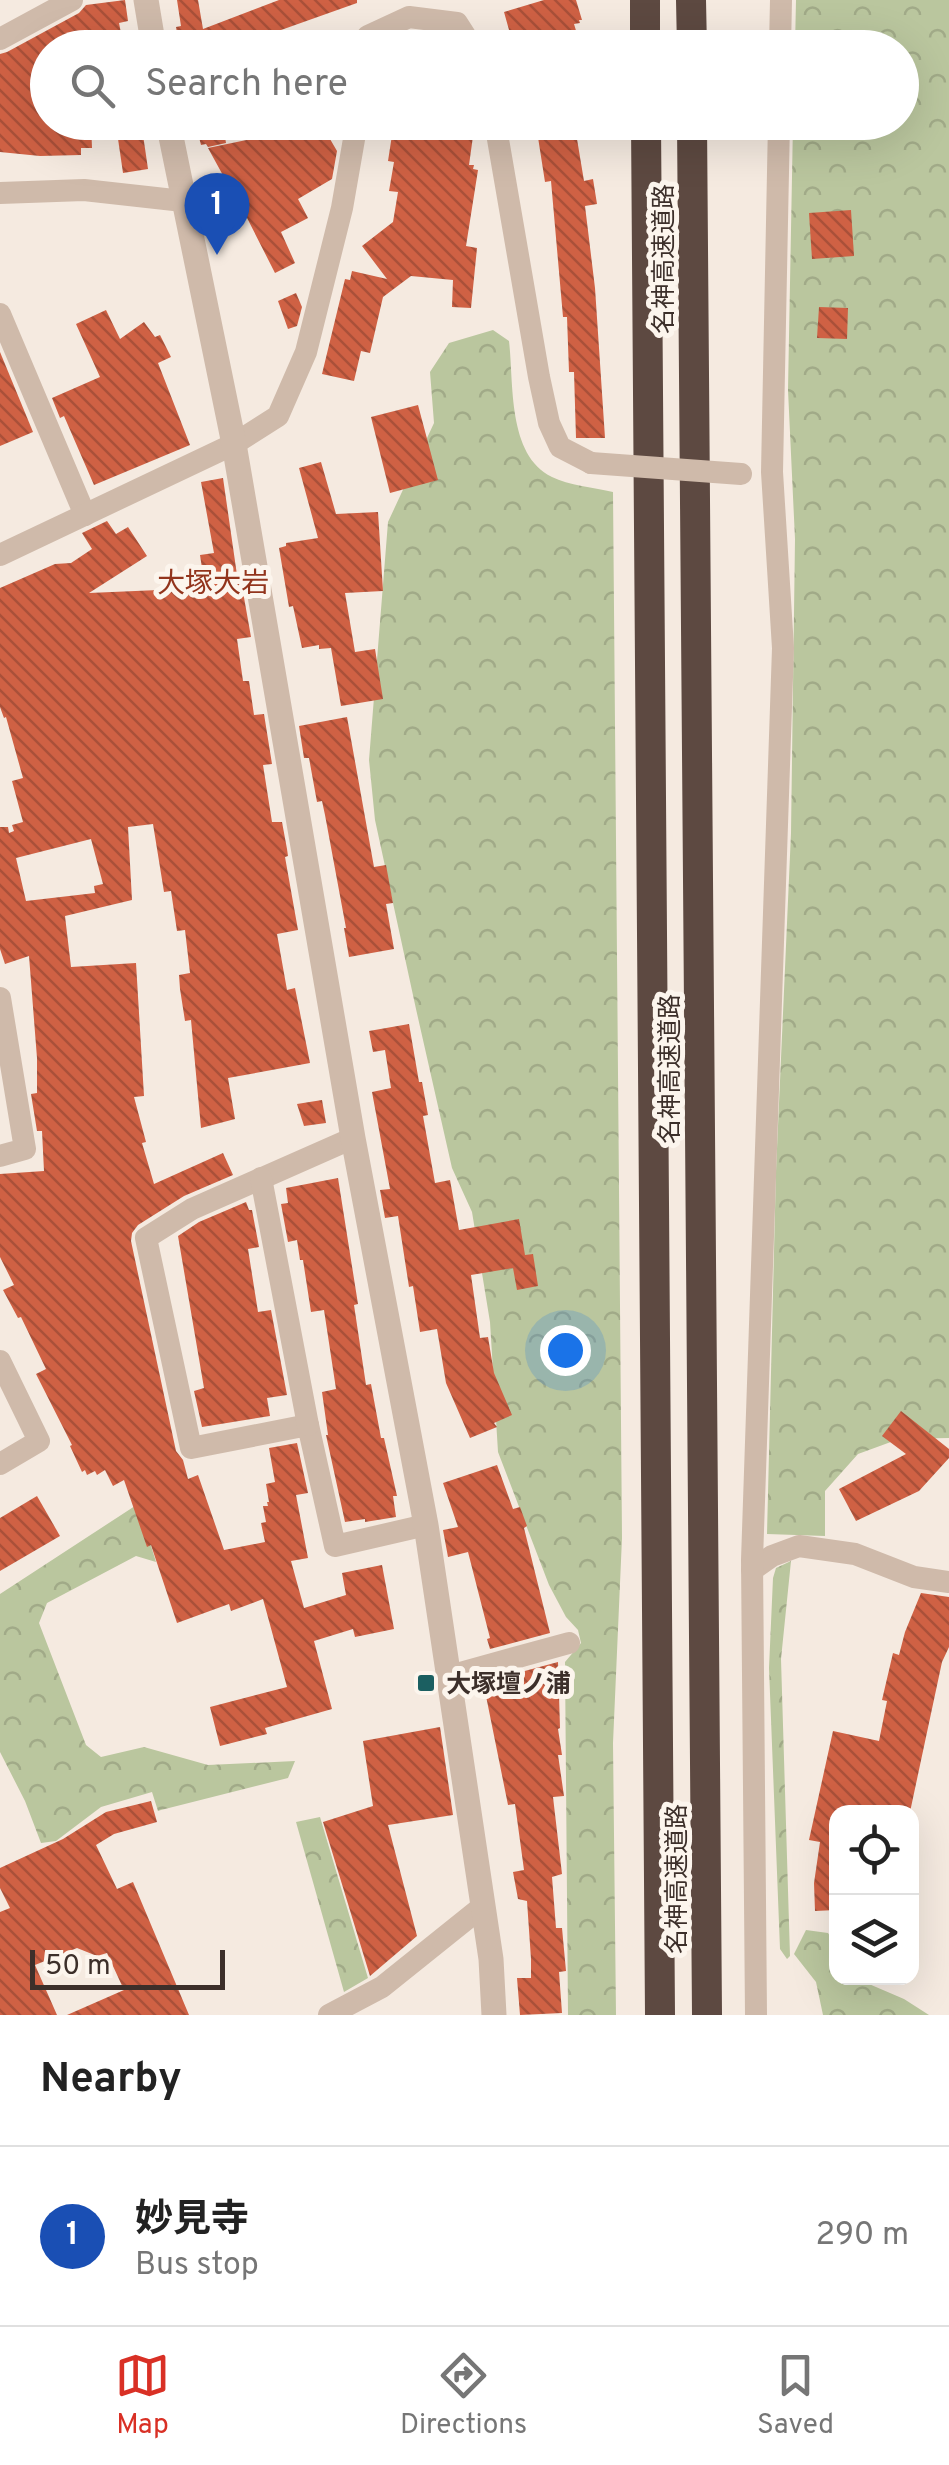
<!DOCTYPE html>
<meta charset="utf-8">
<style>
:root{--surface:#fff;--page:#f6f6f6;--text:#222;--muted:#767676;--line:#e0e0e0;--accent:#d93025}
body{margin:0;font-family:Overpass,"Noto Sans JP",sans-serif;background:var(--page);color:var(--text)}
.controls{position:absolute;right:30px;bottom:30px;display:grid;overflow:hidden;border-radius:20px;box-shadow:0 10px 40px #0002}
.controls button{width:90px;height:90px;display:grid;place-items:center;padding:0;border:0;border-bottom:2px solid var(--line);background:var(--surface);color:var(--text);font:50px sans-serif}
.scale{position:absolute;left:30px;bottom:25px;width:195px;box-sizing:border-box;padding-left:10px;border:5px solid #3c2f2a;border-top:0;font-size:28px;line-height:35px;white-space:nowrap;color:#3c2f2a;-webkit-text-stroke:8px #fcf5ed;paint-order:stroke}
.you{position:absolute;left:565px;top:1350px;width:35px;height:35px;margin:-25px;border:8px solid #fff;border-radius:50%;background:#1a73e8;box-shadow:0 0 0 15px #1a73e833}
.badge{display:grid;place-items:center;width:65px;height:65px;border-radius:50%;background:var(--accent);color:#fff;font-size:32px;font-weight:700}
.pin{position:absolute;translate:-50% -82px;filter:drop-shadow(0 2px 5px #0008)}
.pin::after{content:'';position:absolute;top:52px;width:35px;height:30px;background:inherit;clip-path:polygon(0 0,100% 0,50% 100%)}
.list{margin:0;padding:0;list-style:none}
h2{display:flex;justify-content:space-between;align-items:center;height:130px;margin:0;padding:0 40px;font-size:42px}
h2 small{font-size:32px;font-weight:400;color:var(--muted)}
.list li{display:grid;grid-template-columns:65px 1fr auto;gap:30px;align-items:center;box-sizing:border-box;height:180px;padding:0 40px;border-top:2px solid var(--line)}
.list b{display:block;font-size:38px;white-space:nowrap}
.list p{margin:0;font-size:32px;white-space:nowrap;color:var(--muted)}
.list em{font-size:32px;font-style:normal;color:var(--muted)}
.icon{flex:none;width:55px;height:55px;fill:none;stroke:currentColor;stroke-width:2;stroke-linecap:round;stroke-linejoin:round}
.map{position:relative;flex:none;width:949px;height:2015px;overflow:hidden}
.search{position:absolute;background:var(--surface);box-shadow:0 10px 40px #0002;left:30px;right:30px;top:30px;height:110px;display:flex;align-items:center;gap:25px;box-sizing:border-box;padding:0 35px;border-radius:55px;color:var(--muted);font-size:38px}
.sheet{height:310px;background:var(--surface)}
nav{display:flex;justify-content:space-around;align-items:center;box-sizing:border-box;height:140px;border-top:2px solid var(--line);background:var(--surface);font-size:28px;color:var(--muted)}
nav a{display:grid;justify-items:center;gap:5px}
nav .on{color:var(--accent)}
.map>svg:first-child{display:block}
</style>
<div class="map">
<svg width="949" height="2015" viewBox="0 0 949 2015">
<defs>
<pattern id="forest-crowns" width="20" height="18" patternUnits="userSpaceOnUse" patternTransform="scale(2.5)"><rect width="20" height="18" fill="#bac69e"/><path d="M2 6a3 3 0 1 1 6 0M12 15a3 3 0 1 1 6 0" fill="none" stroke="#a1aa88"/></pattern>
<pattern id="building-back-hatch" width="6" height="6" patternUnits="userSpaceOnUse" patternTransform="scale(2.5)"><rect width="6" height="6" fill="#cf6144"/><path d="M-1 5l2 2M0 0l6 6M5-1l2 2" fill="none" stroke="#a95039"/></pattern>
</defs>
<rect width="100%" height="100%" fill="#f5eae0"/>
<g fill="url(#forest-crowns)">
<path d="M796,0H949V1438L899,1439L858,1454L825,1491V1536L767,1534L776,1171L791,833L795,539L788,390L793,123L902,122V48L795,47Z"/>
<path d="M493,330L509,341C514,383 507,455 552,477C568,485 595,488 613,492L622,1538L613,1743L616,2015H568L565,1662L581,1643L578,1630L566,1617L549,1585L498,1452L490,1322L472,1212L452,1168L416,1009L375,820L369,760L388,522L434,423L430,372L449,343Z"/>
<path d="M138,1504L156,1562L136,1556L47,1603L39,1623L86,1745L101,1757L144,1747L208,1765L295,1761L288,1778L161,1810L158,1811L152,1792L101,1807L56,1841L41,1843L25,1801L0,1752V1594Z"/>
<path d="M791,1561L781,1659L790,1956L787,1959L780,1949L769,1668L773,1578L776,1568Z"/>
<path d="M320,1817L368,1978L344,1992L296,1822Z"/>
<path d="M806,1930L828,1933L836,1945V1978H855L904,1999L929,2015H823L816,1982L794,1954Z"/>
</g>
<g fill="url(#building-back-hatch)" fill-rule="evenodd">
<path d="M125,0L128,21L119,23L123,43L101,48H48V122H91L92,148H81V155L40,156L0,152V54L7,52L79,13L86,5Z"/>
<path d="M177,0H198L203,29L279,0H357V3L267,35L268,40L249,48H170V42L178,39L176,27L181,26Z"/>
<path d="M544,0H576L582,20H579L580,23L574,24L578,37L563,42L564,48H514L504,12Z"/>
<path d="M195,122H256L257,125L225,137L226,143L208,147L206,144L201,145Z"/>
<path d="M285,122H342L340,134L330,139L337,151L332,179L298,199L308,218L281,232L295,263L275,273L244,212L231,177L225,179L208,148L289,131Z"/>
<path d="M394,122H475L469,165H474L473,169L478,170L466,246L477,248L471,308L452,307L453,280L411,276L383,297L370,353L361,351L354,381L322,374L345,279L350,280L352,271L387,279L362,246L393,222L398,192L389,191L394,162L388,161Z"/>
<path d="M562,125V129L575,127L584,181L593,179L597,204L585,206L595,288L605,438H576L574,372H569L567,317H563L551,181L545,182L537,131Z"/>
<path d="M142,128L148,169L123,173L117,132Z"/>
<path d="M851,210L854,256L812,259L809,213Z"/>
<path d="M296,293L302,307L297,326L288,329L278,301Z"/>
<path d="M819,307L848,308L847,339L817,338Z"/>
<path d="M106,310L120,339L144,322L155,337L160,335L171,357L158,363L190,445L94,485L64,416L60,418L52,398L100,377L76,324Z"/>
<path d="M0,352L33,432L0,446Z"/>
<path d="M418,405L438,480L390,493L371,417Z"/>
<path d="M321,462L336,514L378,512L383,591L345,593L355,652L375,649L383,699L341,706L331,648L319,649V645L302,648L293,606L289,607L279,548L286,546V543L318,538L299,468Z"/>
<path d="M223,478L237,575H240L251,637L237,639L243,681H249L254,715L264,714L272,764L263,765L272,822H282L287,849L288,856L285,857L298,930L277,934L287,990L295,988L310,1063L228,1078L235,1119L201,1128L191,1020L185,1021L180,989L179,975L190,973L185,930L177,931L171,891L164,892L153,824L128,827L132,900L65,916L71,967L136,963L144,1096L134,1097L146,1142L142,1143L154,1184L223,1153L233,1175L184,1196L138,1225L132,1233L131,1241L176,1451L183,1460L188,1479L198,1475L224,1550L265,1542L261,1523L266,1522L263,1506H268L267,1502H269L266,1484L275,1482L269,1448L297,1443L308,1493L296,1495L308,1558L291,1561L304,1608L346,1595L342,1573L382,1565L394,1629L355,1637L353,1629L314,1641L332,1709L265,1728L267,1734L220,1746L210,1707L287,1687L263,1599L231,1611L229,1604L177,1623L151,1545L147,1547L124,1480L113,1486L105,1470L97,1475L95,1471L87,1475L85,1470L82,1472L70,1446L72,1445L36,1374L46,1369L21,1317L18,1318L3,1290L14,1285L0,1257V1174L44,1171L42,1131H37L31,1094L37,1093V1058L29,956L5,964L0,949V827H8L9,833L14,831L12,825L23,822L12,781L23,778L6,717L4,718L0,707V588L55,564L71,563L92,549L82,533L107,521L116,534L128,527L147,556L89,593L205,588L200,555L214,553L201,482ZM91,839L103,884L94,886L95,893L26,901L16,858Z"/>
<path d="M347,717L374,867L386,865L393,903L386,904L394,949L349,957L344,928H346L325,815L322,801L317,802L309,758H304L299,726Z"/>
<path d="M409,1024L419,1082H422L428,1115L423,1116L435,1183L450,1180L459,1230L519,1219L525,1255L533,1254L538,1286L517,1290L513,1268L471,1275L480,1338L488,1337L494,1373L512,1415L494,1423L497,1427L470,1438L446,1383L437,1329L420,1332L413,1286L409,1287L398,1216L385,1218L380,1190L390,1189L372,1092L391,1088L385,1050L373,1052L369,1031Z"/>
<path d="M322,1100L326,1123L304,1126L297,1104Z"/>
<path d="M338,1178L358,1304L354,1305L366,1385L371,1384L381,1438H384L397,1496H393L396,1517L365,1522V1519L345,1522L326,1435H328L322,1392L336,1389L324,1310L311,1312L303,1260H300L297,1240L288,1242L281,1204L288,1203L286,1188Z"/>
<path d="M246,1202L249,1210H252L259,1247L248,1249L258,1312L271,1310L287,1395L267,1398L270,1416L202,1427L194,1391L204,1388L178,1236L199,1222Z"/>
<path d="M901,1411L949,1449V1458L919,1491L856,1521L839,1489L906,1454L882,1436Z"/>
<path d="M497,1465L513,1509L520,1507L527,1526L524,1528L550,1633L490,1649L487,1639L490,1638L468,1552L448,1557L443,1530L458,1527L443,1483Z"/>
<path d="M37,1496L60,1536L0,1571V1518Z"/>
<path d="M921,1593L949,1597V1647L942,1662L910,1812H836V1910L815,1911L814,1883L820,1842L809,1840L833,1731L879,1741L887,1701L882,1700L893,1653L899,1655L905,1632Z"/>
<path d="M558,1662L560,1728L558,1729L562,1755H558L564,1796L553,1797L562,1874L552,1877L556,1928H562L566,1971L559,1972L562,2013L520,2015L517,1978H531V1959L527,1901L518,1899L513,1872L524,1870L515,1804L508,1805L486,1696L490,1695L487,1681Z"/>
<path d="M440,1727L453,1815L388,1825L417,1936L370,1976L323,1822L373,1806L363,1741Z"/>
<path d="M151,1801L157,1822L114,1834L96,1845L117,1889L133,1882L189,2015H67L124,1990L107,1953L97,1956L77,1948L35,1965L57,2015H0V1912L10,1908L0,1888V1868L63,1839L106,1812Z"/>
</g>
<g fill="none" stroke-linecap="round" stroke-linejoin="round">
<g stroke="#cfbaaa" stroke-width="22">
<path d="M0,39L72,0"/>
<path d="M368,48V36L409,17L457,23L473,48"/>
<path d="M780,48L781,0"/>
<path d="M495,122L539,377L549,423L560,447L591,463"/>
<path d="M0,193L84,190L183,201"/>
<path d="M0,314L85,515"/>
<path d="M0,555L234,444L278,416L306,352L342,208L357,122"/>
<path d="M0,998L25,1149L0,1156"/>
<path d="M353,1138L192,1209L146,1238L191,1448L308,1425L335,1546L426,1525"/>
<path d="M261,1178L308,1425"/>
<path d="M0,1361L39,1441L0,1464"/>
<path d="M752,1570L772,1556L799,1546L855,1554L914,1577L949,1582"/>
<path d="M449,1676L569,1643"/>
<path d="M329,2015L382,1987L483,1906"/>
<path d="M756,2015L752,1560L783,648L772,472L779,122"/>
</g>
<g stroke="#cfbaaa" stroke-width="25">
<path d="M146,0L154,48"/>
<path d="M168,122L234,444L353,1138L426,1525L491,1959L494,2015"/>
</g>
<g stroke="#5d4941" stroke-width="30">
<path d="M645,0V48"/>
<path d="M691,0L692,48"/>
<path d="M646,122L660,2015"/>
<path d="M692,122L707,2015"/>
</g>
<path stroke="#cfbaaa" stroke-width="22" d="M591,463L741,474"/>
</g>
<rect fill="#1b5f61" stroke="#fcf5ed" stroke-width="4" x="416" y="1673" width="20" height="20" rx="5"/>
<g text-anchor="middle" stroke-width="10" stroke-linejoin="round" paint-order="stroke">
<g font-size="25" fill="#3c2f2a" stroke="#fcf5ed">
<text transform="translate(663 259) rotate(-90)" y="9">名神高速道路</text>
<text transform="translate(669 1069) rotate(-90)" y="9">名神高速道路</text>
<text transform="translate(676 1879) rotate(-90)" y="9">名神高速道路</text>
</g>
<g font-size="25" font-weight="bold" fill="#3c2f2a" stroke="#fcf5ed" text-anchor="start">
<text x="446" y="1692">大塚壇ノ浦</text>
</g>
<g font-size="28" fill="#92341c" stroke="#fcf5ed">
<text x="213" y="592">大塚大岩</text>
</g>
</g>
</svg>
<div class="controls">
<button><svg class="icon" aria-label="locate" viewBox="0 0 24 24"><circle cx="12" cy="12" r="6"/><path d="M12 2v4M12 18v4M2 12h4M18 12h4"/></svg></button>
<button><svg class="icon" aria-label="layers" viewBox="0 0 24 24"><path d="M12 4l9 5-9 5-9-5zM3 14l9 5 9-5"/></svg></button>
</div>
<div class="scale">50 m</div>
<div class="you"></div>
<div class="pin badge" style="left:217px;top:255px;background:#1a4fb4">1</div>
<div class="search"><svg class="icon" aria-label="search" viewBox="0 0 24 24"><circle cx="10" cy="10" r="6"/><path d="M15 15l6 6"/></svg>Search here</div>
</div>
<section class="sheet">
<h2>Nearby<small></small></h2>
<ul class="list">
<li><span class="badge" style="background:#1a4fb4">1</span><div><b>妙見寺</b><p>Bus stop</p></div><em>290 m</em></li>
</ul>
</section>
<nav>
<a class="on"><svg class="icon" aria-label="map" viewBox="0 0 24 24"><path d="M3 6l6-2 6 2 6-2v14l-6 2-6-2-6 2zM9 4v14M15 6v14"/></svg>Map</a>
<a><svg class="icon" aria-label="directions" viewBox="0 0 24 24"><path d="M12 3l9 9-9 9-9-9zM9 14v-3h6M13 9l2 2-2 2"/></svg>Directions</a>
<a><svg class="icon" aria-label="saved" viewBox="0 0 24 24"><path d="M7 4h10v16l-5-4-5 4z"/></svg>Saved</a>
</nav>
